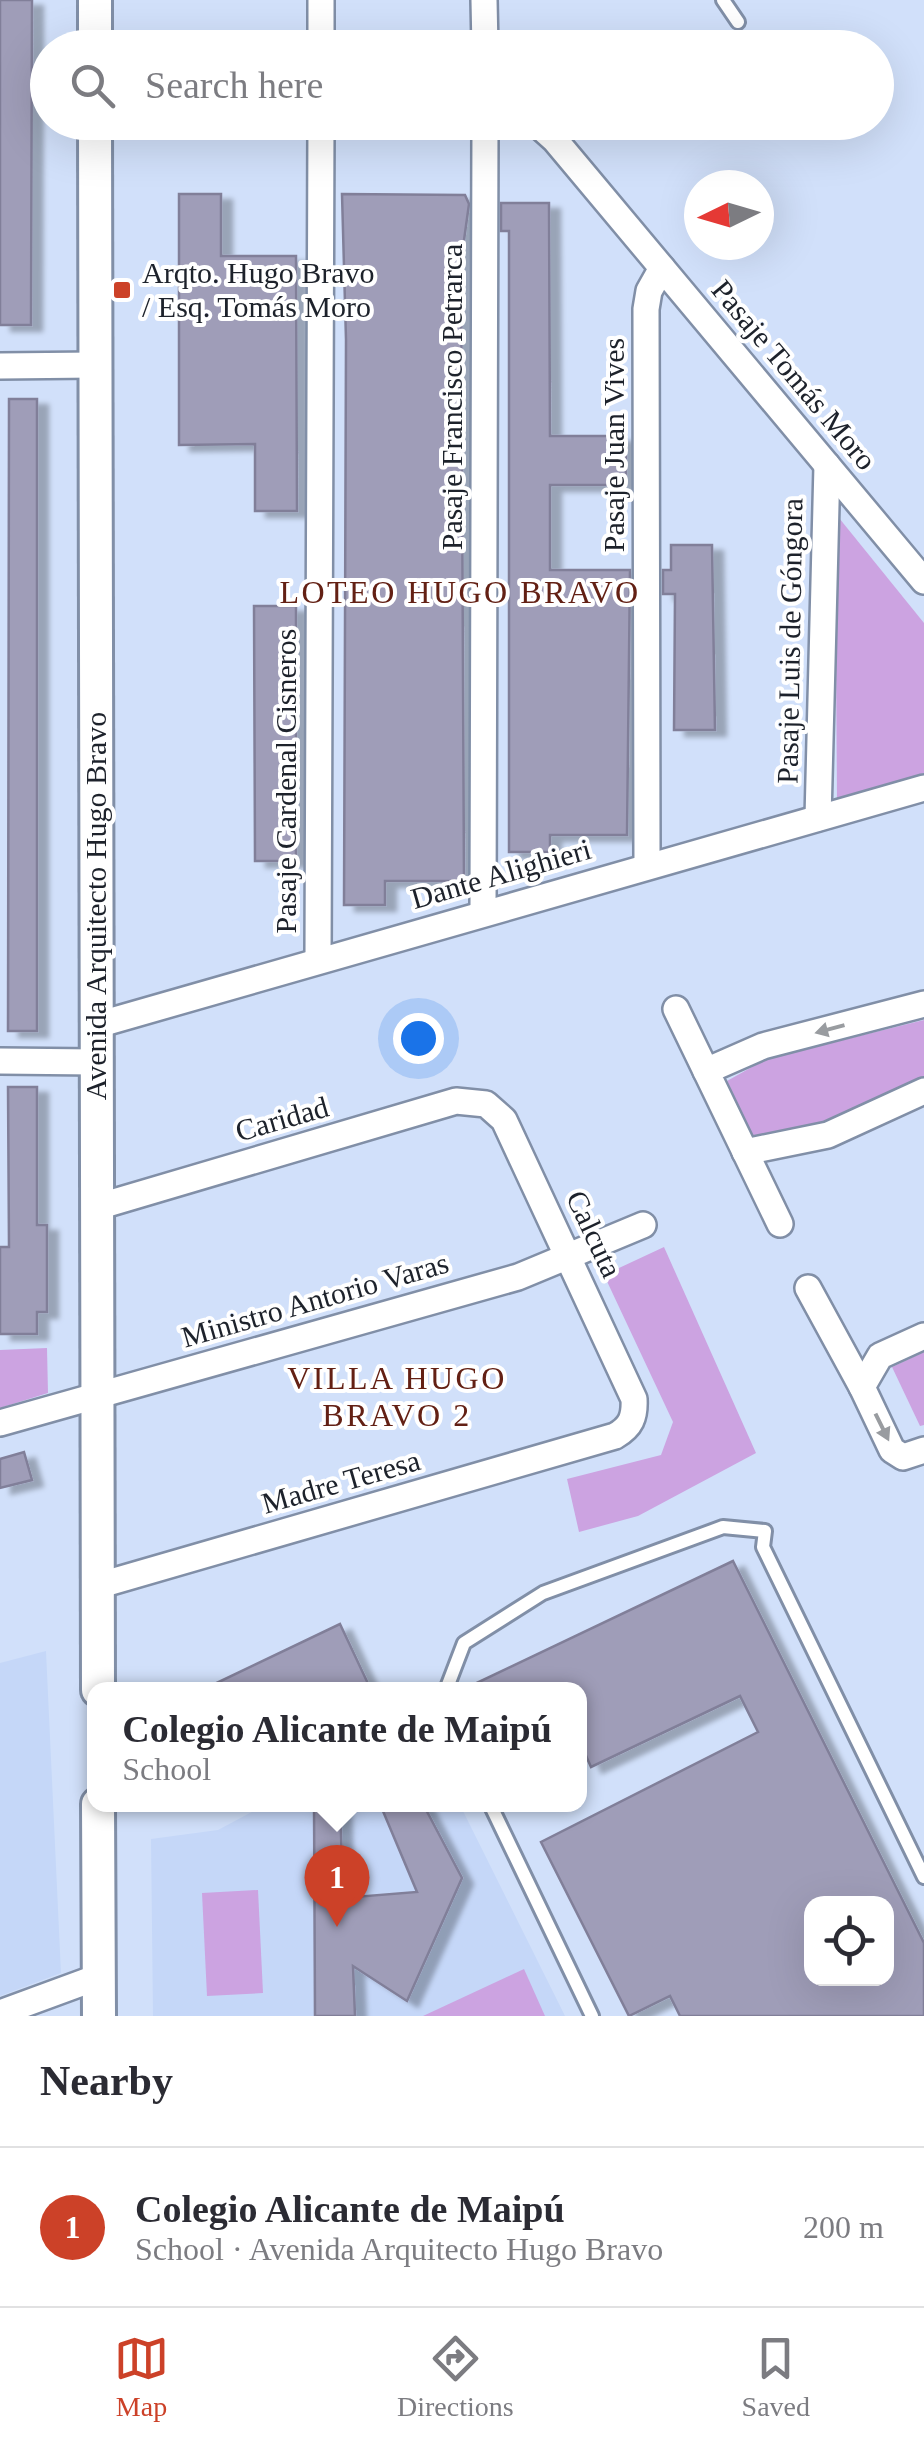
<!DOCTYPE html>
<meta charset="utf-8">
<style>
:root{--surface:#fff;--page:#f7f7f7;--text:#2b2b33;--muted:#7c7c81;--line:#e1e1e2;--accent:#cc4128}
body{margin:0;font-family:Georgia,serif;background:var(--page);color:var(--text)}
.controls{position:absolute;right:30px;bottom:30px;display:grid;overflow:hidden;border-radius:20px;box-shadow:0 10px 40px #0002}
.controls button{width:90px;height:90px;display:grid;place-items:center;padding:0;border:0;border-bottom:2px solid var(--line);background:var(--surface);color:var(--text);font:50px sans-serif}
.compass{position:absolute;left:684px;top:170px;width:90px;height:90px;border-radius:50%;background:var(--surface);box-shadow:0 10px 40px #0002;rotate:265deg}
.you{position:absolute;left:418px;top:1038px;width:35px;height:35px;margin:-25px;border:8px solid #fff;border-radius:50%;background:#1a73e8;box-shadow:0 0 0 15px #1a73e833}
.badge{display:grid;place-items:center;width:65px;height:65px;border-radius:50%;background:var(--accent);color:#fff;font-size:32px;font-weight:700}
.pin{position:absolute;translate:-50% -82px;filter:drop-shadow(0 2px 5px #0008)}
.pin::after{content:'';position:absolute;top:52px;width:35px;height:30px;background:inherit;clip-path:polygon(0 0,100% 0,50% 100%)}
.popup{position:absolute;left:87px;top:1682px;width:500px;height:130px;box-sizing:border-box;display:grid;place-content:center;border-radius:20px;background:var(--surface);filter:drop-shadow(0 2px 8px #0005);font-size:32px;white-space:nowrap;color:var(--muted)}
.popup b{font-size:38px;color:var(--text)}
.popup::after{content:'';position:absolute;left:50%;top:100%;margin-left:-20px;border:20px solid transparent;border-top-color:var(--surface)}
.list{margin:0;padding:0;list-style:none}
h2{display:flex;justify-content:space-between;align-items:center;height:130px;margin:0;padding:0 40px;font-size:42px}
h2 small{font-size:32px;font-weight:400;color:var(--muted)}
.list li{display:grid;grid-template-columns:65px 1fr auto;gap:30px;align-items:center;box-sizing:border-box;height:160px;padding:0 40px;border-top:2px solid var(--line)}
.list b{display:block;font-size:38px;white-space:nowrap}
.list p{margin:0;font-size:32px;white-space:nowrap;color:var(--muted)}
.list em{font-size:32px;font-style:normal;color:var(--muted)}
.icon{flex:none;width:55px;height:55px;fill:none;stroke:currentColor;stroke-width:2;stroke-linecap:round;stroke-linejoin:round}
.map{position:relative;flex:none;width:924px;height:2016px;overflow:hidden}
.search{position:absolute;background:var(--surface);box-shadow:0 10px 40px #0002;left:30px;right:30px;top:30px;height:110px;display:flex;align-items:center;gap:25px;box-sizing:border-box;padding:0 35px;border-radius:55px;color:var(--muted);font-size:38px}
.sheet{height:290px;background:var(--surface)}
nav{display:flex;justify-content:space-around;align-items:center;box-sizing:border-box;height:140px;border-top:2px solid var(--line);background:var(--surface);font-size:28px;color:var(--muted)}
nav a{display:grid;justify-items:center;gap:5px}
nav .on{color:var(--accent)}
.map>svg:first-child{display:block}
</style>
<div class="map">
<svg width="924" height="2016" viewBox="0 0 924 2016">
<defs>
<filter id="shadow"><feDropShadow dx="11" dy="6" stdDeviation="2.5" flood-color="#0004"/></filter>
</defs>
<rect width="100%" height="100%" fill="#d1e0fa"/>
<g fill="#c5d7f8">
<path d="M46,1651L61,1973L0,1996V1663Z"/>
<path d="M265,1805H460L565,2016H153L151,1839L218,1830Z"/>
</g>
<g fill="#cca3e1">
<path d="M835,513L924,623V773L837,802Z"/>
<path d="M924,1020V1079L827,1123L754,1139L727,1081L766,1059Z"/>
<path d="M664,1247L756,1453L638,1516L579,1532L567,1479L661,1455L673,1422L604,1275Z"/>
<path d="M47,1348L48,1393L0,1408V1350Z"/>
<path d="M924,1352V1425L920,1426L892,1367Z"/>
<path d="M258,1890L263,1993L207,1996L202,1893Z"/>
<path d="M524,1969L545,2016H423Z"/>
</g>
<g fill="#9f9db8" stroke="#817f99" stroke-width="2.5" fill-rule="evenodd" filter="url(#shadow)">
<path d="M0,0H32L31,325H0Z"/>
<path d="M179,194H221V256H296L297,511H255V444L179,445Z"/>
<path d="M342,194L465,195L469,204L461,262L464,881H385V905H344L346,340Z"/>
<path d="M501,203H549L550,436H626V485H550V570H630L627,835H550V852H509V231H501Z"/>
<path d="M9,399H37V1031H8Z"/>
<path d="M671,545H712L715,730H674L675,594H663V570H671Z"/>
<path d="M254,606H296V861H255Z"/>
<path d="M8,1087H37V1225H47V1312H37V1334H0V1247H9Z"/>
<path d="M24,1452L32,1480L0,1488V1459Z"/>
<path d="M733,1561L924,1943V2016H680L670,1996L629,2016L541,1842L758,1732L740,1696L591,1767L580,1742V1690H462ZM812,1904H886V1978H812Z"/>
<path d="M340,1624L371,1690H202Z"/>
<path d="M314,1804H340L343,1898L417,1892L380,1804H423L462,1878L407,2001L353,1966L355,2016H315Z"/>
</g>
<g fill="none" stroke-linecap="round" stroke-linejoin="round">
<g stroke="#818fa7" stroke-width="18">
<g id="service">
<path d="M723,0L738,22"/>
<path d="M446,1690L464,1643L543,1593L723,1527L765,1531L763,1547L924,1877"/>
<path d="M490,1804L592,2016"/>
</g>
</g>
<g stroke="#818fa7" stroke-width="30">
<g id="minor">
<path d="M321,0V48"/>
<path d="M484,0L485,48"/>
<path d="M535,122L555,140L924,581"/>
<path d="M0,366L95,365"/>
<path d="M818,818L827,465"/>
<path d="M647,866L646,309L649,291L662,268"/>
<path d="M483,912L485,122"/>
<path d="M318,960L321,122"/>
<path d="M676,1009L706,1071"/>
<path d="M97,1025L924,788"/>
<path d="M0,1061L96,1062"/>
<path d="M745,1152L828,1135L924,1091"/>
<path d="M97,1207L456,1101L486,1104L504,1120L634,1399C635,1417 631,1427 615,1436L97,1586"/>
<path d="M780,1224L706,1071L763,1046L924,1004"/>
<path d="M808,1288L862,1387"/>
<path d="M924,1336L880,1356L862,1387L892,1450L903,1457L924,1450"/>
<path d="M0,1423L518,1277L643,1225"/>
<path d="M0,2013L98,1977"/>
</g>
</g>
<g stroke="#818fa7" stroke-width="38">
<g id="tertiary">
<path d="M95,0V48"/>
<path d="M95,122L98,1690"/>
<path d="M98,1804L99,2016"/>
</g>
</g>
<use href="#service" stroke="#fff" stroke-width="12"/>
<use href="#minor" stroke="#fff" stroke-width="25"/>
<use href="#tertiary" stroke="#fff" stroke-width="32"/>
</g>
<defs><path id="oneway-solid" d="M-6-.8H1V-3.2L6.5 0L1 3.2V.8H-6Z" transform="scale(2.5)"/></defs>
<g fill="#999ca0">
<use href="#oneway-solid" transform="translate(830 1029) rotate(165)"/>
<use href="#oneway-solid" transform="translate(882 1427) rotate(64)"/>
</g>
<rect fill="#cc4128" stroke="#fff" stroke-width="4" x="112" y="280" width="20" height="20" rx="5"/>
<g text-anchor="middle" stroke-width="8" stroke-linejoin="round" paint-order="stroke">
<g font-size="30" fill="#1d222b" stroke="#fff" text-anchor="start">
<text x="142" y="283">Arqto. Hugo Bravo<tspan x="142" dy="34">/ Esq. Tomás Moro</tspan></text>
</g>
<g font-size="30" fill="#1d222b" stroke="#fff">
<text transform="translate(794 375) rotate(50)" y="10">Pasaje Tomás Moro</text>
<text transform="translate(452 397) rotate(-90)" y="10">Pasaje Francisco Petrarca</text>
<text transform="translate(614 445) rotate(-90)" y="10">Pasaje Juan Vives</text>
<text transform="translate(790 641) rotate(-89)" y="10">Pasaje Luis de Góngora</text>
<text transform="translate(286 781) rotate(-90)" y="10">Pasaje Cardenal Cisneros</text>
<text transform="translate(501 874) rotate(-16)" y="10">Dante Alighieri</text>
<text transform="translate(96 906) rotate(-90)" y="10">Avenida Arquitecto Hugo Bravo</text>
<text transform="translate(282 1119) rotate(-16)" y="10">Caridad</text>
<text transform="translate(594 1234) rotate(65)" y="10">Calcuta</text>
<text transform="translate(315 1300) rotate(-16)" y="10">Ministro Antorio Varas</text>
<text transform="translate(341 1482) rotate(-16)" y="10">Madre Teresa</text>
</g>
<g font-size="32" letter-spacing="2.5" fill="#632014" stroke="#fff">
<text x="460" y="603">LOTEO HUGO BRAVO</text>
<text x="397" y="1389">VILLA HUGO<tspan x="397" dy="37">BRAVO 2</tspan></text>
</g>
</g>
</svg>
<div class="controls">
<button><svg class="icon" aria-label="locate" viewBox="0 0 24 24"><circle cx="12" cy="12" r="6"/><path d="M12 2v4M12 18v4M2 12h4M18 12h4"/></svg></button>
</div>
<svg class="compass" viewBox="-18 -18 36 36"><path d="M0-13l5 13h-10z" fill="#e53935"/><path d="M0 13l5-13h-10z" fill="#7c7c81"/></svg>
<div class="you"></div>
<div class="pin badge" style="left:337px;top:1927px">1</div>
<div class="popup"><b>Colegio Alicante de Maipú</b>School</div>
<div class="search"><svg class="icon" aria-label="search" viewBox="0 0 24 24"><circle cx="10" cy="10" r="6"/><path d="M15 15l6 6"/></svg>Search here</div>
</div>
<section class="sheet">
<h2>Nearby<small></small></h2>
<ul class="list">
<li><span class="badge">1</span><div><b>Colegio Alicante de Maipú</b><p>School · Avenida Arquitecto Hugo Bravo</p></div><em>200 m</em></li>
</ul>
</section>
<nav>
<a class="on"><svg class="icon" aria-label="map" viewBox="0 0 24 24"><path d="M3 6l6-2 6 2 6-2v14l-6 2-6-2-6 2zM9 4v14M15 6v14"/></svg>Map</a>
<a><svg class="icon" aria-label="directions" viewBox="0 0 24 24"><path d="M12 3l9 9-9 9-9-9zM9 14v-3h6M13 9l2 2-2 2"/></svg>Directions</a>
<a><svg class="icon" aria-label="saved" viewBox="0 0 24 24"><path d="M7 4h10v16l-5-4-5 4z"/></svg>Saved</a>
</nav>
